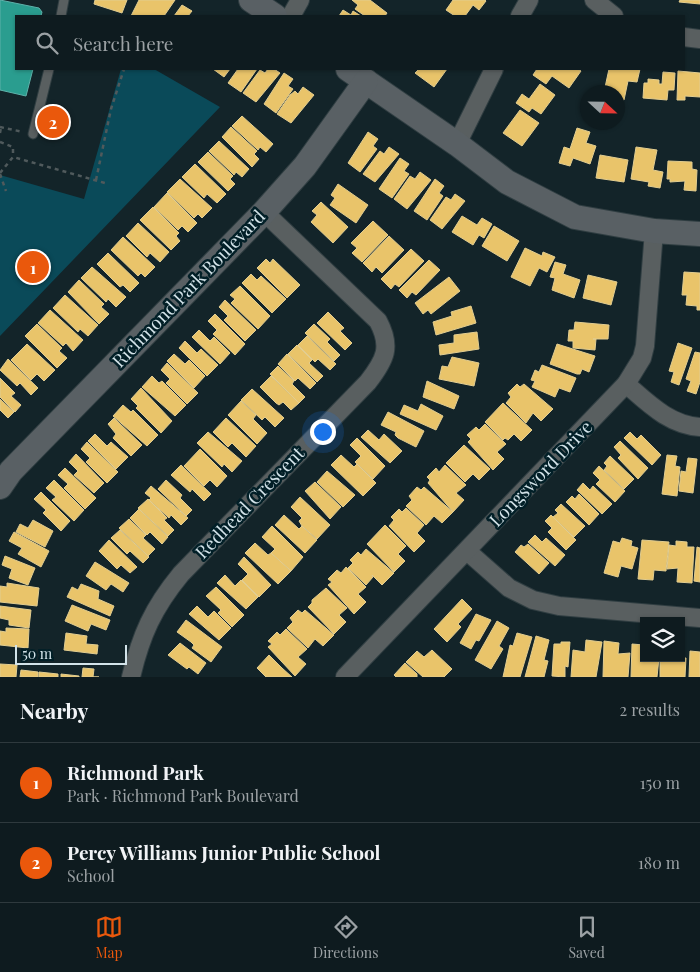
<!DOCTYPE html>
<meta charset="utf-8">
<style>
:root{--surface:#0e1b1f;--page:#1c282c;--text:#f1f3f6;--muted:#9ba1a4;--line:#2e393d;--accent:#ea580c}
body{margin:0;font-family:"Playfair Display",serif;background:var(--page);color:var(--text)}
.controls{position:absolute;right:15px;bottom:15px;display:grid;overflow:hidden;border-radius:0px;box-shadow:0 1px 4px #0004}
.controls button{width:45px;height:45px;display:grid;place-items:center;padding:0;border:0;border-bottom:1px solid var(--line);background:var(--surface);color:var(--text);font:25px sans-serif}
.compass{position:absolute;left:580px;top:85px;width:45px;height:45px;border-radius:50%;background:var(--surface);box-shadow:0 1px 4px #0004;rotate:112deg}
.scale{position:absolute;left:15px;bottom:12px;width:112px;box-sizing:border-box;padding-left:5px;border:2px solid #d3e3e9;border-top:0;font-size:14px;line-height:18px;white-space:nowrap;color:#d3e3e9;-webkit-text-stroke:4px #021f27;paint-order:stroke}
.you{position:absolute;left:322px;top:431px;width:18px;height:18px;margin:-12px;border:4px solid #fff;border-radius:50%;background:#1a73e8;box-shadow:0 0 0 8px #1a73e833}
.badge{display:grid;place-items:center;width:32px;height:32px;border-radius:50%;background:var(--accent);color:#fff;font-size:16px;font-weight:700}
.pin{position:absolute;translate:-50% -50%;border:2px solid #fff;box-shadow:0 1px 5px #0006}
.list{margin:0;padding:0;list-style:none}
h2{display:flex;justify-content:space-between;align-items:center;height:65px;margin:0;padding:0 20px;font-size:21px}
h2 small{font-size:16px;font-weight:400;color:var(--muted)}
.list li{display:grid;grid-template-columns:32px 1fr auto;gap:15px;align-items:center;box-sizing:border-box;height:80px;padding:0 20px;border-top:1px solid var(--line)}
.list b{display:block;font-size:19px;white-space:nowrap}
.list p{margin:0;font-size:16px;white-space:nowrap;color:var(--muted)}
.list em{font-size:16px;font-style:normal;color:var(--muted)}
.icon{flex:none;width:28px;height:28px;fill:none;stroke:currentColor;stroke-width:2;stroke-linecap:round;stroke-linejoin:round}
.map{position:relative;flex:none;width:700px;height:677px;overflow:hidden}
.search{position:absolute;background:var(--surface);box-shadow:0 1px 4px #0004;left:15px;right:15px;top:15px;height:55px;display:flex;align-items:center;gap:12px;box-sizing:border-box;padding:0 18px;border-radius:0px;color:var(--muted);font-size:19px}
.sheet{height:225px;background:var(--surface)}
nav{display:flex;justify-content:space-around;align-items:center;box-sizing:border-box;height:70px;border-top:1px solid var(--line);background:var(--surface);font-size:14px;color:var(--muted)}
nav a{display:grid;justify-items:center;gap:2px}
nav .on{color:var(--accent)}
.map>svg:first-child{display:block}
</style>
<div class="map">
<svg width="700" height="677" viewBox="0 0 700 677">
<rect width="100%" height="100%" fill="#132429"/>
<path fill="#0a4a59" d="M121,69H154L220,107L0,336V175L84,199Z"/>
<g fill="#e9c46a" stroke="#e2cd90">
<path d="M95,0H127L122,13L94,4Z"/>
<path d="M139,0H175L164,16H131Z"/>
<path d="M352,0H370L387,13L385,16H365L355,9L358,5Z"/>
<path d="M453,0H485L486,1L479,10L473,5L465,16H455L446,10Z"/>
<path d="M680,0H700V4L679,2Z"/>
<path d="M182,5L192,11L188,16H174Z"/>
<path d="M343,10L351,15L353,11L361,16H339Z"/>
<path d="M213,69H230L224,77Z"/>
<path d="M238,69H257L241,92L228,83Z"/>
<path d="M268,69H274L280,73L256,102L243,93L260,70L265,73Z"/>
<path d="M419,69H447L434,87L415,73Z"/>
<path d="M537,69H578L581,71L569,88L552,76L546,84L533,75Z"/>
<path d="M609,69H640L637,82L628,81L624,100L618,99V92H604Z"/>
<path d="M678,71L700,73V97L685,96V100H677Z"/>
<path d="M663,72L675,73L674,90H668L667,100L643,98L644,83H648V79L659,80V84H662Z"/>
<path d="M284,73L293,79L288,86L293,89L276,113L264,104Z"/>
<path d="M540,84L555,95L541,114L532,108L529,112L516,103L522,94L529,99Z"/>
<path d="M303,87L314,95L291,123L277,114L290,95L295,91L298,94Z"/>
<path d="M520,110L539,123L522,146L503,133Z"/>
<path d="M242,116L273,144L266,152L260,147L258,150L232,126Z"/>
<path d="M231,127L257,151L254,154L259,159L252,167L222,137Z"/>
<path d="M577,128L590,132L586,143L596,146L590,164L573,158L570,166L559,163L564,147L570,149Z"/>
<path d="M368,132L378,139L373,146L377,149L360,172L348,163Z"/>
<path d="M219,141L249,169L242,177L236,172L234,175L209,151Z"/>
<path d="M389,147L399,154L375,182L363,174L380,151L384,154Z"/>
<path d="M636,147L657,150L653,170L663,172L660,188L648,186L649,182L631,179Z"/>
<path d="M208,152L233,176L230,179L235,184L228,191L198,162Z"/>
<path d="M600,155L628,160L624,182L596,178Z"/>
<path d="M400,158L409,164L404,171L409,174L392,198L379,189Z"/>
<path d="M668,161L692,162V169L697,170L696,191L684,190L685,181L670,182V179H667Z"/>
<path d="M195,164L226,194L217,203L207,194L204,198L182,177Z"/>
<path d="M420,172L431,180L407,209L394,199L410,176L415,179Z"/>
<path d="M180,179L212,208L202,218L198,214L194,218L167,192Z"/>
<path d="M435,179L444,186L439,193L443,196L427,220L414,211Z"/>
<path d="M338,184L368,205L356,223L330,205L335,198L331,195Z"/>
<path d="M167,193L197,223L188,232L182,226L178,230L154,207Z"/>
<path d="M455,194L465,201L442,229L430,220L446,197L451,200Z"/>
<path d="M321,202L348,227L333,243L311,222L317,215L312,211Z"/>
<path d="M153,207L179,233L176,236L180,241L171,250L140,220Z"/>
<path d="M462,216L477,225L482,218L492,224L484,238L479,235L473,245L452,232Z"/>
<path d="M373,221L388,235L362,262L352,253L357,248L351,243Z"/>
<path d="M138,223L169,252L160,262L150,253L147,257L126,236Z"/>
<path d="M494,226L519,241L507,261L482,246Z"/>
<path d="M389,236L404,250L382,273L376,267L372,272L363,263Z"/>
<path d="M123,237L155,267L145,277L141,273L138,276L111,250Z"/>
<path d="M525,248L542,256L543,252L555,257L547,272L539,268L530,286L511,277Z"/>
<path d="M411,249L424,261L399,287L395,284L391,289L381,279Z"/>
<path d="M108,253L139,283L130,292L123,285L120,287L97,264Z"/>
<path d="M266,259L270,263L273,259L300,285L287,298L257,268Z"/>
<path d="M429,260L440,270L416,295L412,292L407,298L399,290Z"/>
<path d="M555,262L566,265L563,274L580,280L574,298L552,290L555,278L550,277Z"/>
<path d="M92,267L126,297L116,307L108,299L106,302L81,278Z"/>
<path d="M684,272L700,273V310H697V306L686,305L687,295H682Z"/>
<path d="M251,274L257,280L261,276L286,299L272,313L242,283Z"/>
<path d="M588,275L617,282L611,305L583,298Z"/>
<path d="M449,277L460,291L431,314L428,310L423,314L415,303Z"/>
<path d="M79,280L104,304L101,307L109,314L99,324L68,292Z"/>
<path d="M240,286L270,316L258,329L231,303L235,299L230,295Z"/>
<path d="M65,295L98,325L88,336L80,329L78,332L53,308Z"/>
<path d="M225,300L256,330L245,341L224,320L228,316L219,307Z"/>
<path d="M471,306L476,323L436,335L433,322L452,316L451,312Z"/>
<path d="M50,310L83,340L73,351L66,343L63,346L38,323Z"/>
<path d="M328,312L344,328L340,331L352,343L345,350L317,323Z"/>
<path d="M215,314L245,344L235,355L213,334L217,330L208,321Z"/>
<path d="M575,322L609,325L608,339H593H596L595,350L573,348V341H568L569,330H574Z"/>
<path d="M37,324L62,348L59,351L67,358L57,368L25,336Z"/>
<path d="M314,324L330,339L327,342L340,355L334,361L305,333Z"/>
<path d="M199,330L210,341L214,337L230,353L220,364L192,337Z"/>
<path d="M477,332L479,349L440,355L439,345L454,343V335Z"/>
<path d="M307,336L336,364L330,370L318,359L315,362L298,345Z"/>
<path d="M185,341L197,353L201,349L218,365L207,376L179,348Z"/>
<path d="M678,343L692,348L679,385L671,382L674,372L669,371Z"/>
<path d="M27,344L55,370L44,381L37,374L31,380L11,360Z"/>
<path d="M557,344L595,356L589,372L582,369L580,374H577L550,364Z"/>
<path d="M297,345L312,360L309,363L323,376L317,382L288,354Z"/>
<path d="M695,352L700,353V382L696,394L687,391L691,381L686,379Z"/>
<path d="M174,354L185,364L189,360L205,376L194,388L167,361Z"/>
<path d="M287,354L316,383L310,389L298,378L295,381L278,364Z"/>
<path d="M452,357L479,363L474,386L439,379L442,366L448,367Z"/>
<path d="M8,359L38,388L31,395L20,383L17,386L0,370Z"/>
<path d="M167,363L198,393L187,404L166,383L170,379L161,370Z"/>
<path d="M542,365L576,378L570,392L559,388L555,397L532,387L535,381L531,380L535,370L539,372Z"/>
<path d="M278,366L294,381L292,384L305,397L299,403L270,374Z"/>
<path d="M152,376L159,383L162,381L186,405L175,416L142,387Z"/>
<path d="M271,376L299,403L291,410L283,402L279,405L276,403L260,387Z"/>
<path d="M0,378L15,393L11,396L21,405L15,412L0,397Z"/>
<path d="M427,381L459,396L454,409L423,397Z"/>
<path d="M517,384L520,387L524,384L553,409L541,421L533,413L526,423L506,403L511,397L508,393Z"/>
<path d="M141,388L172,421L161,433L136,408L138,406L131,399Z"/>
<path d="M252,389L284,418L275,427L265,417L262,420L241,400Z"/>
<path d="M0,399L14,412L8,418L0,410Z"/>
<path d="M241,401L256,415L253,419L267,433L257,444L228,415Z"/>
<path d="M503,403L532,430L521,441L514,434L508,440L505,438L503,440L485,422Z"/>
<path d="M421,404L443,416L436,430L400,414L404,405L418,411Z"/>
<path d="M123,405L131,412L133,410L158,435L147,446L113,416Z"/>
<path d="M388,412L424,431L416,447L398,438L395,435L396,432L381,425Z"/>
<path d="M114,418L142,445L131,456L113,438L116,434L108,424Z"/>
<path d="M226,418L256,446L246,457L232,443L228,447L213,432Z"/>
<path d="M485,424L506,444L497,452L504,459L493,470L468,442L471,439L467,435L476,427L479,430Z"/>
<path d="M368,430L379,440L384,434L402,451L390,463L361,437Z"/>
<path d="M208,432L242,461L232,472L224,464L222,467L197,443Z"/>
<path d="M630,432L637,439L641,435L661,455L652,465L624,438Z"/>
<path d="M95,434L107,446L111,442L128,457L116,469L88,441Z"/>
<path d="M357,438L385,466L373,479L355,462L361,456L350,445Z"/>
<path d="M620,441L648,468L638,479L618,458L621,455L614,447Z"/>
<path d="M87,442L118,472L107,483L86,462L90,458L81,449Z"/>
<path d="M464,445L490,469L479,480L473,474L465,482L446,463Z"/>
<path d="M200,449L227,476L217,487L210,480L204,486L184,466Z"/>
<path d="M76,454L104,483L94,493L74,475L78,471L69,462Z"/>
<path d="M341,455L354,467L357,464L376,483L363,496L331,465Z"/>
<path d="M667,455L677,456L675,466L680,467L677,496L662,494Z"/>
<path d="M610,456L634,479L624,489L604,470L607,466L604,463Z"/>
<path d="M688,458L697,459L693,493L679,491L681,471L686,472Z"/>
<path d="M181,465L211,494L204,501L192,489L190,492L171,475Z"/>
<path d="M445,465L466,485L456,493L464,500L453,512L428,483L430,480L427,477L436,468L439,472Z"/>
<path d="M599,466L625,491L615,502L596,484L600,480L593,473Z"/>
<path d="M65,468L96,498L85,509L64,488L68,484L58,475Z"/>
<path d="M327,471L355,495L343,507L317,482Z"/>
<path d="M54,480L84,510L74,521L52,500L56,497L46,488Z"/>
<path d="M166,480L182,495L180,498L192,510L186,516L158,489Z"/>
<path d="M315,482L341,507L330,519L305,491Z"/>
<path d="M583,483L590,490L593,486L612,504L602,514L577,490Z"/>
<path d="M151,486L188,518L181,525L171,515L169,518L149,500L151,498L145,493Z"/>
<path d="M417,487L421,490L424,487L453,512L442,523L434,516L426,525L406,506L412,500L409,496Z"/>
<path d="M41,492L70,521L61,531L43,513L46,510L34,499Z"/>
<path d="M579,494L599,514L589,525L566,502L572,496L575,499Z"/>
<path d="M300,497L330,525L317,539L302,526L299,521L302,518L291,507Z"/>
<path d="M148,499L167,518L164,520L174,530L168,536L138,508Z"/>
<path d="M561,504L585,526L574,537L553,517L558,513L555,510Z"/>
<path d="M406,508L424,525L417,533L425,541L414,552L389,526L394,520L391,517L399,509L402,512Z"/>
<path d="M139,509L168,537L162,544L150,532L147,535L130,518Z"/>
<path d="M284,515L299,529L302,526L317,540L305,553L275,525Z"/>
<path d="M551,515L576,540L566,550L548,532L552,528L545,521Z"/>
<path d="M129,519L146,535L143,538L155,549L148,556L119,528Z"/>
<path d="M33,520L53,531L45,547L16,532L20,524L28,528Z"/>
<path d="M385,525L406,546L398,554L405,561L394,572L367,544Z"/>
<path d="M272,526L303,557L291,571L271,553L275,549L262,537Z"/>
<path d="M120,530L149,557L143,563L130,551L127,554L111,538Z"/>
<path d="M14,532L49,551L41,567L18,554L22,548L9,541Z"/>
<path d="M535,535L542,542L546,538L565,555L555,566L528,542Z"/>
<path d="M622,538L632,541L631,546L638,548L632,569L621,566L618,577L604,573L613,541L620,543Z"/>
<path d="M109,540L137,567L130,573L121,565L117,569L99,551Z"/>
<path d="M642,540L669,542L666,571L654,570L653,580L638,579Z"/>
<path d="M676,541L687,542V547H694L692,583L677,582L678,568L667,569L669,545L676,546Z"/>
<path d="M255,543L268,555L271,553L291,571L278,584L245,553Z"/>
<path d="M528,544L549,563L539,574L515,552L521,545L524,547Z"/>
<path d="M697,547L700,548V582L694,581Z"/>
<path d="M366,549L394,573L382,585L372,575L373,577L366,585L348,568L353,563L350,560L358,552L361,555Z"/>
<path d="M5,556L35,568L28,585L9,578L12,569L2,565Z"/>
<path d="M244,557L271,585L259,597L242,580L248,574L238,564Z"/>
<path d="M95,562L129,583L123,592L111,584L106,590L86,576Z"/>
<path d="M346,567L366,587L358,594L366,602L354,614L328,585L332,582L328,579L337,570L341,573Z"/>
<path d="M225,575L235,586L241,580L258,597L246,609L217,583Z"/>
<path d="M7,583L39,588L37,606L0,602V586L7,587Z"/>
<path d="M81,584L99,591L98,599L114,606L110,616L67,597L72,587L78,590Z"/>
<path d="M216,587L244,615L232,627L218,613L221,610L206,596Z"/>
<path d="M326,588L347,608L339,615L346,622L334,634L308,607L312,603V600Z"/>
<path d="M462,599L472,609L458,624L461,627L447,642L434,629Z"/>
<path d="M72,605L110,620L106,630L91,624L88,631L65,621Z"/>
<path d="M0,606L31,610L29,628L9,625V620L0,618Z"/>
<path d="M197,606L208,617L214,611L231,628L219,640L189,614Z"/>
<path d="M298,610L302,613L305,610L334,635L323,646L315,639L308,648L287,628L293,622L290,618Z"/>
<path d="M476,614L491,620L479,641L476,640L471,649L460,643Z"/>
<path d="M186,620L222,647L211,662L192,648L194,645L191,642L177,632Z"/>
<path d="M497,621L509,628L499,646L503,649L491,669L475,660Z"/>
<path d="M6,628L29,629L28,648L0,645V631L6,632Z"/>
<path d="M286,629L307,649L298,657L306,664L295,676L268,647L272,644L268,641L277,632L280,635Z"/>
<path d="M66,633L87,636L86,644L98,645L97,654L64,650Z"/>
<path d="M517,633L532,637L520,677H503L510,645L513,646Z"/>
<path d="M536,636L549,640L544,660L548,661L544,677H525Z"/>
<path d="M586,640L602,642L596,677H571L573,650L585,652Z"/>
<path d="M604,641L619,643L618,654L630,653L628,677H603Z"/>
<path d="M561,642H570L568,667L565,666V677L552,676L554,644H561Z"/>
<path d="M180,643L206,663L198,674L189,667L187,669L168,655Z"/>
<path d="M632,644L644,645V658H659L657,677H631Z"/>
<path d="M432,650L452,669L444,677H423L406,662L417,651L424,657Z"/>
<path d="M690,651L700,652V677H689Z"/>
<path d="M269,655L282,668L292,677H266L257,668Z"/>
<path d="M660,658H686L685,677H660Z"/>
<path d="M405,663L417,674V677H396L394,675Z"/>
<path d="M0,664L17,665L16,677H0Z"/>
<path d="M83,668L94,669L93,677H99H82Z"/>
<path d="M21,670L38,672V677H20Z"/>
<path d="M39,672L58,674V677H39Z"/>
<path d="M61,674L79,676V677H61Z"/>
</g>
<path fill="#2a9d8f" stroke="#5db2aa" d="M0,0L39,8L42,12L41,16H16V69H33L26,96L0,90Z"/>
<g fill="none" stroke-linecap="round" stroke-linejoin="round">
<g stroke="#303e42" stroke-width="11">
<g id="lane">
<path d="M61,16L64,0"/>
<path d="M33,134L49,69"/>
</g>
</g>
<g stroke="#303e42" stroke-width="20">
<g id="street">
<path d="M594,0L614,16"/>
<path d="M291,16L300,0"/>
<path d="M520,16L529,0"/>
<path d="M684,37L700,39"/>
<path d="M457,144L494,69"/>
<path d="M626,384C648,403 669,425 700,427"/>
<path d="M467,551L509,588L533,600L559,606L700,618"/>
<path d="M131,677C141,635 153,608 181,574L368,382C385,360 392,347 378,321L264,212"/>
<path d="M345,677L626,384L642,358L645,346L654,231"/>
</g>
</g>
<g stroke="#303e42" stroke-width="26">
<g id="secondary">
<path d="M251,0L275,16"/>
<path d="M348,69L457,144L507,182L575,217L654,231L700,234"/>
<path d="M0,487L11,471L264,212L305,166L366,81"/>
</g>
</g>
<g stroke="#505a5c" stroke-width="2.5" stroke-dasharray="4 4" stroke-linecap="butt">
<path d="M0,127L23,132"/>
<path d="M0,133L1,127"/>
<path d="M0,142L13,147V157"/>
<path d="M0,173L13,157L105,183"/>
<path d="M0,174L6,191"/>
<path d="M96,180L111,109L124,69"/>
</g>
<use href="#lane" stroke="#595f60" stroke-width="9"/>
<use href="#street" stroke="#595f60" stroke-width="18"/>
<use href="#secondary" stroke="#596064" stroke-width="24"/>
</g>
<g text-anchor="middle" stroke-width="5" stroke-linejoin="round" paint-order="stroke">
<g font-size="18" fill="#d3e3e9" stroke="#021f27">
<text transform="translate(189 289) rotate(-46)" y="6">Richmond Park Boulevard</text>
<text transform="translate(541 474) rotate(-46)" y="6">Longsword Drive</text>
<text transform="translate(250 503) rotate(-46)" y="6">Redhead Crescent</text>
</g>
</g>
</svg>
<div class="controls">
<button><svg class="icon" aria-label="layers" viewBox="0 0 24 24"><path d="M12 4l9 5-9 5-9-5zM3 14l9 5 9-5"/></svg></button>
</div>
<svg class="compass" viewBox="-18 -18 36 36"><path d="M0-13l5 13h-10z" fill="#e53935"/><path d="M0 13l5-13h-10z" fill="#9ba1a4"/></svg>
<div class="scale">50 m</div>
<div class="you"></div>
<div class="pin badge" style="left:33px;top:267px">1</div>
<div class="pin badge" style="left:53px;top:122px">2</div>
<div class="search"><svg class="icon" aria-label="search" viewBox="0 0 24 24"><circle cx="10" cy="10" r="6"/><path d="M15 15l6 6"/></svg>Search here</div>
</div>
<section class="sheet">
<h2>Nearby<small>2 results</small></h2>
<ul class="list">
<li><span class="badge">1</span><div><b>Richmond Park</b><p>Park · Richmond Park Boulevard</p></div><em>150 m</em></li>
<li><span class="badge">2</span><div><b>Percy Williams Junior Public School</b><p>School</p></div><em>180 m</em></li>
</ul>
</section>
<nav>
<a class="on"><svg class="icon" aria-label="map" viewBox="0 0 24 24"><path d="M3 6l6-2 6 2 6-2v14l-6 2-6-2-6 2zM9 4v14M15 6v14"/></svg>Map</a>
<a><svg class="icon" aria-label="directions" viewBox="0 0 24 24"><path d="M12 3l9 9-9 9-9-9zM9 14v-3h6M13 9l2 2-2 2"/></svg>Directions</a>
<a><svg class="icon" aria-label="saved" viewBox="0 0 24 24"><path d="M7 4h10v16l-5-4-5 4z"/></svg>Saved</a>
</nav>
